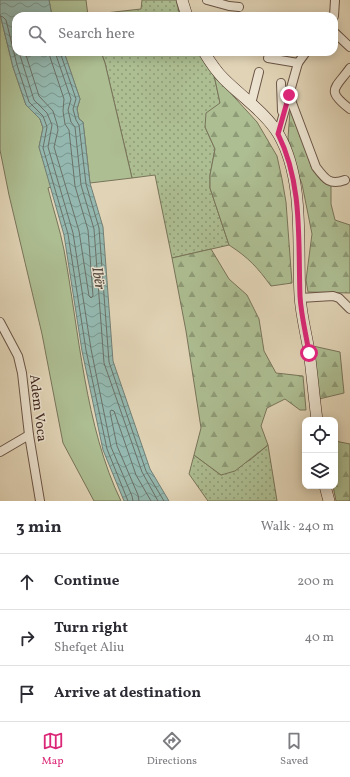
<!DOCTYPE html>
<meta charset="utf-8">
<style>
:root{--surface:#fff;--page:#f7f7f7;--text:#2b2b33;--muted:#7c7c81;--line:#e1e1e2;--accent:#db2777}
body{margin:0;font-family:Vollkorn,serif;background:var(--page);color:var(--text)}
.controls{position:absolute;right:12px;bottom:12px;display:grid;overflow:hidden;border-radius:8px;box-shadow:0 2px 10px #0003}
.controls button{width:36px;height:36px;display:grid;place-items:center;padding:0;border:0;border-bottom:1px solid var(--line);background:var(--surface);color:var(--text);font:20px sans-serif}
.stop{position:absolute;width:12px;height:12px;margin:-9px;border:3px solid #db2777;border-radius:50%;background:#fff}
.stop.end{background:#db2777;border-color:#fff;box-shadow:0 1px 4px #0008}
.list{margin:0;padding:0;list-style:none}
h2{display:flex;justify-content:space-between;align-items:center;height:52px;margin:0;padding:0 16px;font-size:17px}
h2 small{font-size:13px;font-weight:400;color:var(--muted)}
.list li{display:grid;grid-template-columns:26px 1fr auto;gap:12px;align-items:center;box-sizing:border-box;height:56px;padding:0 16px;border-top:1px solid var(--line)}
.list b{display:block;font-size:15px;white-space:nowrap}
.list p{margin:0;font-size:13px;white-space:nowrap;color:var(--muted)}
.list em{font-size:13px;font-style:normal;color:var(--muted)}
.icon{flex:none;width:22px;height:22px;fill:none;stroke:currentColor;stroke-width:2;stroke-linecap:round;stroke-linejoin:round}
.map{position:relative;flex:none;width:350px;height:501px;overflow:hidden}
.search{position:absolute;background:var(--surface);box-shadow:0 2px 10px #0003;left:12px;right:12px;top:12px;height:44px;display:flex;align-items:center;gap:10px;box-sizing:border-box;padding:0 14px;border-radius:12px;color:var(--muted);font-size:15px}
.sheet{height:220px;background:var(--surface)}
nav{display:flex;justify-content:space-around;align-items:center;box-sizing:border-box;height:56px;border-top:1px solid var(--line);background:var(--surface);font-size:11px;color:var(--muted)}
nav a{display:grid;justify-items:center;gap:2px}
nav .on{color:var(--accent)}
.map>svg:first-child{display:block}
</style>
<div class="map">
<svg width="350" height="501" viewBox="0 0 350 501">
<defs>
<pattern id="grass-dots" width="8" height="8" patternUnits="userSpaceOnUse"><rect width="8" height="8" fill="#adbe92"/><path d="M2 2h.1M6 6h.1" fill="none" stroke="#8e9b77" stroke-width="1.8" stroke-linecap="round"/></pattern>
<pattern id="forest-firs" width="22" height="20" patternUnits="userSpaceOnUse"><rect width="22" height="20" fill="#adbe92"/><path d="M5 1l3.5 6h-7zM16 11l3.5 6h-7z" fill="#8e9b77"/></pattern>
<pattern id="water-waves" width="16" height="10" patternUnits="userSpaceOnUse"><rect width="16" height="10" fill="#94b8af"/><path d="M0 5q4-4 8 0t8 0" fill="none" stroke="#7a968e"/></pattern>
</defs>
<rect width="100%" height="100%" fill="#e1d4b6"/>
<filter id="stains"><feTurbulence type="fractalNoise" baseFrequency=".005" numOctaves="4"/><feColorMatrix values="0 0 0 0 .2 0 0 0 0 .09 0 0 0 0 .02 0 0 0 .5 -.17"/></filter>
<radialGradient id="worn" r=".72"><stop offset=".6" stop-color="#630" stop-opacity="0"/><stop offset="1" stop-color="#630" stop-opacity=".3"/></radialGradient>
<g fill="url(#grass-dots)" stroke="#78745a">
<path d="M142,0H176L180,16H88L87,15L141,9Z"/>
<path d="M101,52H198L214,75L220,103L205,127L215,149L210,175V188L229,245L172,258L155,175L132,178L105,63Z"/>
<path d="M268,445L277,501H208L189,474L194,455L221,475L250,460Z"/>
</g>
<g fill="url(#forest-firs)" stroke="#78745a">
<path d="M214,75L257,122L277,156L282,179L286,202L292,283L271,286C257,267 249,258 229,245L210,188V175L215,149L205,127L206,113L220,103Z"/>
<path d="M295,110L315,168L331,184V204L335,220L350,225V293L308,292L306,280L312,234L302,184L293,161L288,138L290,111Z"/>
<path d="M211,249L229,279L247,295L259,319L264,351L276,373L303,376L306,410H300L285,399L267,408L261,426L268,445L235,471L221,475L194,455L201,428L186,331L172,258Z"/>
<path d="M313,346L340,352L344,393L319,399Z"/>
<path d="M335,441L350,444V501H336L333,486H335Z"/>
</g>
<g fill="#adbe92" stroke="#78745a">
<path d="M49,0H86L88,16H52Z"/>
<path d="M0,14L13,67L26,105L40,119L43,128L39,147L51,187L48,188C53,209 60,229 64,250C79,331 85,427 121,501H94L63,443L42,334L9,195L0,150Z"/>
<path d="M64,52H101L105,63L132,178L90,183L83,122L79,119L77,109L80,99Z"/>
</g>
<path fill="url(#water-waves)" stroke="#737f76" d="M0,0H49L52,16H16V52H64L80,99L77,109L79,119L83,122L90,183L103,227L113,361L150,469L169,501H124L103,450L82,351L64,235L39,147L43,128L40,119L26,105L13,67L0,14Z"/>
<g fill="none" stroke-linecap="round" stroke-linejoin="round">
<g stroke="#6b7168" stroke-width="1">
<path d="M0,16L3,17L6,20L17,65L29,102L43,116L47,127L43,148L68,234L86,350L107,449L128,501"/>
<path d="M19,52L34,100L47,113L52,125L48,147L73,233L91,349L111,447L132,496L133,501"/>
<path d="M25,52L39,96L53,111L57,124L58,130L54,147L79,231L89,296L91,298L93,296L88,230L75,186L69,130L65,124L63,111L64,99L50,57L49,52"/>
<path d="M55,52L71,99L68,110L71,122L75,127L81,185L94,229L104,363L142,472L158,501"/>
<path d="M60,52L76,99L73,109L76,120L79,125L86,184L99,228L109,362L146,471L164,501"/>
<path d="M139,501L138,495L117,446L110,412L111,410L114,411L136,475L151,501"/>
</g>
<g stroke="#6a5446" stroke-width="10">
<g id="minor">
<path d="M207,0L229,6L239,7"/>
<path d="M334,16L335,0"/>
<path d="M334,32L350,47"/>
<path d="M268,58L298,63"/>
<path d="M350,68C335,89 325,90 350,109"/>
<path d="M281,83L282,111"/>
<path d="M289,95L316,167C325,179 330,186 345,180"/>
<path d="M251,104L259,72"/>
<path d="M278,134L298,63L306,52"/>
<path d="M300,298L333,296L339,298L350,309"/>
<path d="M0,322L18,356L22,373L29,435L40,501"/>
<path d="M0,452L29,435"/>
</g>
</g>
<g stroke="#422a21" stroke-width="12">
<g id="secondary">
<path d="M182,0L187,16"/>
<path d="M204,52C210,62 216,71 224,79C241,96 267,114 279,135C305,181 297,246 300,296C301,314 306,333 309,351C312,373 314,397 317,420"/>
<path d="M325,486L329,501"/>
</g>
</g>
<use href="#minor" stroke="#ece3d0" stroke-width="8"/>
<use href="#secondary" stroke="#ece3d0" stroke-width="11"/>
</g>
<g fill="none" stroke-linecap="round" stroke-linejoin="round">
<path stroke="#db2777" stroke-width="5" d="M289,95L278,134C303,184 298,241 300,296C301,315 306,334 309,353"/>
</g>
<g text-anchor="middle" stroke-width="3" stroke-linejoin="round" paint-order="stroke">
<g font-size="14" fill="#422a21" stroke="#ece3d0">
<text transform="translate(39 408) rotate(83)" y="5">Adem Voca</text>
</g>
<g font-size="15" font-style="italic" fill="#52463d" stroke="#ece3d0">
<text transform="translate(99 278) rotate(81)" y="5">Ibër</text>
</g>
</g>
<rect width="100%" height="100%" filter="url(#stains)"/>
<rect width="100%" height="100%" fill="url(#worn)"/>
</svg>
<div class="controls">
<button><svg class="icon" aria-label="locate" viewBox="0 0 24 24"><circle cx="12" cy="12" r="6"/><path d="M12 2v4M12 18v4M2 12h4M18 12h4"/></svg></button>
<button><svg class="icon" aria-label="layers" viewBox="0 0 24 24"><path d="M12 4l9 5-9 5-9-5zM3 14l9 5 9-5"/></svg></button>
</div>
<div class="stop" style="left:309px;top:353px"></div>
<div class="stop end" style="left:289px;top:95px"></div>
<div class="search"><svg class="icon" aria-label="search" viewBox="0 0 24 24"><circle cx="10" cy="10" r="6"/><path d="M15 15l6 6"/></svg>Search here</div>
</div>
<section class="sheet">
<h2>3 min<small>Walk · 240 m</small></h2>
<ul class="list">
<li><svg class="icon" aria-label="ahead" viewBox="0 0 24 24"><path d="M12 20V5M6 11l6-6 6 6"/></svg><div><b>Continue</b></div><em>200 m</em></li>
<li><svg class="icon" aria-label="right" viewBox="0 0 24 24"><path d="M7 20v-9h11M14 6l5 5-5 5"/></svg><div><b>Turn right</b><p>Shefqet Aliu</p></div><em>40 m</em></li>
<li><svg class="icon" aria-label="arrive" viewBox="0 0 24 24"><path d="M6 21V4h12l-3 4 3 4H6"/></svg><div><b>Arrive at destination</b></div></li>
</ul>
</section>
<nav>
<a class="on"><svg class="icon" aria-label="map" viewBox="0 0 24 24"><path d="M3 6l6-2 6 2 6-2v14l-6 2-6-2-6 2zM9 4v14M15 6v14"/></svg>Map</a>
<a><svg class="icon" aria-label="directions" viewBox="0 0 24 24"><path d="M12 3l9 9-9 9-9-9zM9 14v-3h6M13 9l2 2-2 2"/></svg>Directions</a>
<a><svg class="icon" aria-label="saved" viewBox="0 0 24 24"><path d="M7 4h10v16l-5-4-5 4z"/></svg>Saved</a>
</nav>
